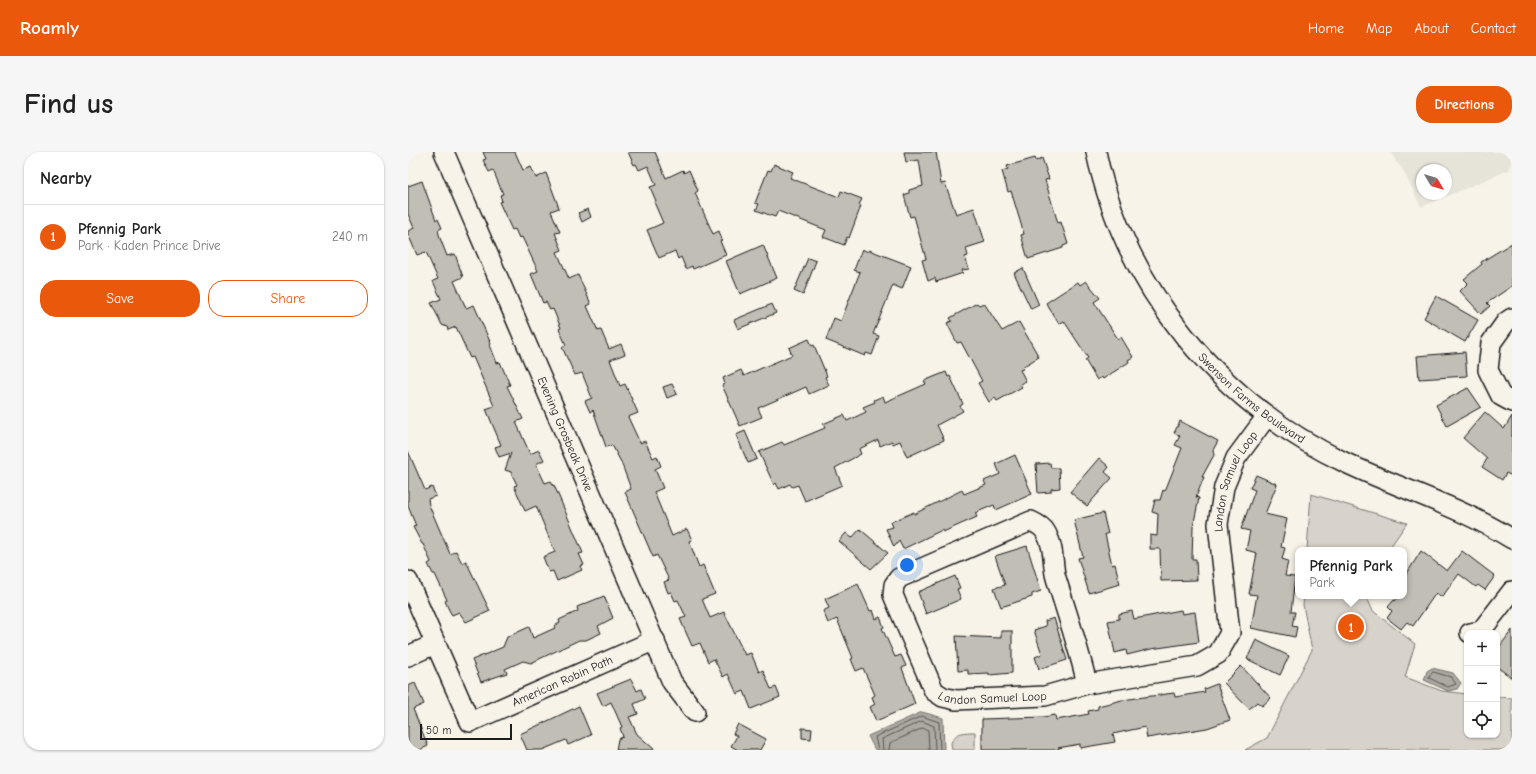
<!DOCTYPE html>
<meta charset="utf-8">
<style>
:root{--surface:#fff;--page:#f6f6f6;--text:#222;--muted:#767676;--line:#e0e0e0;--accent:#ea580c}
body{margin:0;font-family:"Comic Neue",sans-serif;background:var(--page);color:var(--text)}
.controls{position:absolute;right:12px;bottom:12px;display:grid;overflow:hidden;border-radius:8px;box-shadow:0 1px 3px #0004}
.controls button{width:36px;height:36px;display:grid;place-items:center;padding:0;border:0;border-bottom:1px solid var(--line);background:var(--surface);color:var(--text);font:20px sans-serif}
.compass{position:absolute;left:1008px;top:12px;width:36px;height:36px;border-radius:50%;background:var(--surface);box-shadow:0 1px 3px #0004;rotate:128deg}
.scale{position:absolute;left:12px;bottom:10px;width:92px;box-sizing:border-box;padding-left:4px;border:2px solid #1c1c1c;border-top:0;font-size:11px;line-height:14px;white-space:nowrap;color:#1c1c1c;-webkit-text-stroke:3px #f7f3e8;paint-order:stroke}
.you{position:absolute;left:499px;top:413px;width:14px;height:14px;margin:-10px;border:3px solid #fff;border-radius:50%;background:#1a73e8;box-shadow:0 0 0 6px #1a73e833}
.badge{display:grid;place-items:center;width:26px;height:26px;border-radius:50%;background:var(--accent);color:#fff;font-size:13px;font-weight:700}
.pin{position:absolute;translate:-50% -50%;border:2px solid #fff;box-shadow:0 1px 4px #0006}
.popup{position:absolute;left:887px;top:395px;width:112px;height:52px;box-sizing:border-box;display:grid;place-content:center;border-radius:8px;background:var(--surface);filter:drop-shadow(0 1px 3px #0005);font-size:13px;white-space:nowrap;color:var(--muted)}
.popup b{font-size:15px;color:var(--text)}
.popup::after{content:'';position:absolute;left:50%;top:100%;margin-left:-8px;border:8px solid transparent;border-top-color:var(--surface)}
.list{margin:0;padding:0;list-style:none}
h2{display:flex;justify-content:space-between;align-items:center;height:52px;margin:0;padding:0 16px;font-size:17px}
h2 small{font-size:13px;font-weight:400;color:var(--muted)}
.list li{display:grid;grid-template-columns:26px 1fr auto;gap:12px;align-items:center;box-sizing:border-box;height:64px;padding:0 16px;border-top:1px solid var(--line)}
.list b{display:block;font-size:15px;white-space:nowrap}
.list p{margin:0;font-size:13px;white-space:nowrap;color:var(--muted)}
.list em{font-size:13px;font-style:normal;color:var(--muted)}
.actions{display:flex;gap:8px;padding:12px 16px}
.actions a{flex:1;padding:9px 0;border:1px solid var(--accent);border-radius:16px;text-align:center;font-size:14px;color:var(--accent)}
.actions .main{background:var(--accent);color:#fff}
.icon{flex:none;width:22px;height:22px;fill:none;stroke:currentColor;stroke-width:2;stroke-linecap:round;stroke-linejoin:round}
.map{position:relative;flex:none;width:1104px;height:598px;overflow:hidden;border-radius:16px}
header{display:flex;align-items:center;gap:24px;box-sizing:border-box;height:56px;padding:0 20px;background:var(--accent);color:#fff}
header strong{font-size:19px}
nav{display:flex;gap:22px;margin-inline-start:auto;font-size:14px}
.intro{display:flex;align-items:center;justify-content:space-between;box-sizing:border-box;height:96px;padding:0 24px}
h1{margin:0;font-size:28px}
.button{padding:10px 18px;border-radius:16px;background:var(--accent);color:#fff;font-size:14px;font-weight:700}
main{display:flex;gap:24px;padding:0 24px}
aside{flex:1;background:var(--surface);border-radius:16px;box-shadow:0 1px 3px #0004}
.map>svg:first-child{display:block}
</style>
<header>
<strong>Roamly</strong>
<nav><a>Home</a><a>Map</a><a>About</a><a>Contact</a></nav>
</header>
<div class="intro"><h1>Find us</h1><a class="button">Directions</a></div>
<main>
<aside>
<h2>Nearby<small></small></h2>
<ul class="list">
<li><span class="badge">1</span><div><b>Pfennig Park</b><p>Park · Kaden Prince Drive</p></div><em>240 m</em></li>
</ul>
<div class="actions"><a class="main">Save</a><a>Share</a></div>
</aside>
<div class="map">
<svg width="1104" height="598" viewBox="0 0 1104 598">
<rect width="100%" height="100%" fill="#f7f3e8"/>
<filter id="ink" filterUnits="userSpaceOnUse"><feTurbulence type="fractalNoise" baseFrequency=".025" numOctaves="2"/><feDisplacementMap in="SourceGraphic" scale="8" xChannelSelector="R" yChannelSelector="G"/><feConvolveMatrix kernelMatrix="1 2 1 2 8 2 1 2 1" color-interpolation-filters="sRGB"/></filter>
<g filter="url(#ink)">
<path fill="#e6e3d9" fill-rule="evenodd" d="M983,0H1104V11L1101,18L1013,55L994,16L988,10ZM1014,18H1038V42H1014Z"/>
<g fill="#d7d3cb" stroke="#7a7874">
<path d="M903,342L999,371L980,398H899Z"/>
<path d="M896,444H958L965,459L1007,492L997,525L1034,539L1059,542V583H1089V545L1104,546V598H837L859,586L904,498L895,453Z"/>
<path d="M567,580V598H544L543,591C547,580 556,580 567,580Z"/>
</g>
<g fill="#aca9a2" stroke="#72716c">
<path d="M1024,516L1045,521L1053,531L1049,537L1040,539L1016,528L1019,519Z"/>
<path d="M514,560L535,566L536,598H467L460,584Z"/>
</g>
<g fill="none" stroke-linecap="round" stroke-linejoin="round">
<g stroke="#565452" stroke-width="1">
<path d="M1025,520L1043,525L1048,532L1040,535L1021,526Z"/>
<path d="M470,598L467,585L514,564L531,570L532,598"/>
<path d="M475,598L474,587L514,569L526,574L527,598"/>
<path d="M481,598L482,591L515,576L520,578L521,598"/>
</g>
</g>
<g fill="#c0beb5" stroke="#1c1c1c">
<path d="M75,0H107L115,18L123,15L128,26L138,21L151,56L143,59L152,80L147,81L154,98L149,100L161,127L170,123L183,152L179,154L190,179L193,178L201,197L213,192L217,202L202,208L212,234L217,232L230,261L220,265L232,291L237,289L245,306L249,304L253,314L247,317L255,336L246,340L264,384L279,377L284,388L281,389L291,415L295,413L307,442L294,447L302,466L316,460L337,503L343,501L351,520L355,518L363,537L368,535L372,545L343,557L336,539L329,542L320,522L315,525L306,507L300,510L292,491L284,494L272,467L278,465L270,448L267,449L263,440L260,441L256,430L261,428L249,403L245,405L217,340L223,337L213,310L204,293L198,295L185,258L182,260L177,249L184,246L174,221L167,223L159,206L154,195L158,193L151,177L153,176L145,157L142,158L138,150L135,151L123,122L130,119L114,85L111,86L107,77L104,78L91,50L94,49L92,43L95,42L85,18L81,20L75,8L78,7Z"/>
<path d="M220,0H247L258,26L275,18L276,21L281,18L290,39L287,41L305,82L311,79L314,88L312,89L318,103L285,117L284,114L278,117L273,105L270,107L267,99L251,106L239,78L255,71L246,50L248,49L242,35L248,33L240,14L231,18L228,12L226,13Z"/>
<path d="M496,0H528L533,32L537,31L548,62L566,56L577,90L558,96L560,104L557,105L561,117L554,118L555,121L528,130L527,126L520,129L514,108L518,107L506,64L502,65L496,43L501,41V38L515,34L511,8L498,10Z"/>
<path d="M627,6L628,9L634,6L641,27L637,28L650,71L653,70L660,92L655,94V96L620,107L613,83L616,82L603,39L600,40L594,19L600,17L599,14Z"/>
<path d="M366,12L385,20L382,26L431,45L433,39L454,47L451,53L453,54L441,86L439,85L436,93L415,85L418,78L370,59L367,65L348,58L351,52L347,51L360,18L363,19Z"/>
<path d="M14,29L28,68L30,67L34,76L30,78L32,86L39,104L47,102L55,125L46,129L58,156L66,153L83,192L82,193L89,211L92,210L102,233L99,234L115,267L108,270L122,302L131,298L136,308L128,312L137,331L143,329L145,334L146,333L175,401L171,402L176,413L172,414L174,418L149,429L145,419L141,420L135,405L147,400L128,354L117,359L106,334L109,333L103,320L97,318L103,301L91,305L87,295L93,293L78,257L86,254L65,205L62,206L48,175L40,178L39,175L34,173L23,151L33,147L25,129L30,127L18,100L9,103L0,82V79L6,76L0,62V34Z"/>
<path d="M180,57L183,65L174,70L170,61Z"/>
<path d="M1104,91V134L1079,151L1082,154L1073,162L1052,139L1060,131L1056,127L1074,112L1073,110Z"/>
<path d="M355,93L369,126L332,142L318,109Z"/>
<path d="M454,97L460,100L461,98L503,114L494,137L485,133L465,182L471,184L464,203L458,201L457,204L418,188L426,166L433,169L441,148L452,120L446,118Z"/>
<path d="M400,106L408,109L395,143L386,139Z"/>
<path d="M615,116L631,153L623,157L606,121Z"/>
<path d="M678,129L692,146L686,150L710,187L713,185L725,205L720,208L721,210L695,227L694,225L689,228L677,208L680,206L656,169L651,172L638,151L670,130L672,133Z"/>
<path d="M1028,144L1070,168L1057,190L1016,166Z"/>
<path d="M569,151L571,153L576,151L594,179L611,170L631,205L614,215L615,217L612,218L618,229L612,232L614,235L589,249L587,246L581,250L570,231L574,229L553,190L549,191L539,171L544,169L542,166Z"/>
<path d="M364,152L368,161L330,177L326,168Z"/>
<path d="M401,187L404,194L406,193L419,224L417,225L421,233L401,242L398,235L350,256L354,265L332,274L314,233L317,232L315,226L333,218L336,224L356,215L384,203L381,196Z"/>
<path d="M1057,200L1059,224L1011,227L1009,204Z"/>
<path d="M538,220L540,225L542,224L555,252L552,254L555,259L529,273L536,288L499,305L492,289L485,292L484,289L472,294L470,288L451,297L453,302L427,316L434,333L397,349L390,333L384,335L382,332L371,337L368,331L366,333L351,300L374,290L376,293L417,276L415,272L436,263L439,269L458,260L455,255L467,250L466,248L475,244L477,250L518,232L516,229Z"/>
<path d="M264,232L269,242L259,246L255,235Z"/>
<path d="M1060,236L1073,255L1039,274L1028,253Z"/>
<path d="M1077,260L1096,277L1104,264V324L1098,321L1094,328L1074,315L1079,307L1055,286Z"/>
<path d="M772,269L810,289L805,298L806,303L794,325H796L788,345L791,346L785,375L784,407H788L789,428L753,429L752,397H742V383L749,384L750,362L744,360L747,348H752L755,338L757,339L774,296L767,293L772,284L766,281Z"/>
<path d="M337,279L349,307L340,311L328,283Z"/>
<path d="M0,299L17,338L24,335L28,344L20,347L21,353L42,402L48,399L54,411L58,409L82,459L58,470L51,460L44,463L41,458L37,449L39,448L27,422H25L20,412L23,410L15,392H14L5,375L8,374L0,354Z"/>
<path d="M607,303L624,342L588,358L586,353L567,361L569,365L535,380L534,378L495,397L491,389L486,395L478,377L485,375L483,370L506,360V362L554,338L556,342L578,333L576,329L592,322L588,312Z"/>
<path d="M691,306L701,315L697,320L704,326L679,354L662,340Z"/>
<path d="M642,311L643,316H651L652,336L643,337V340L630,341L628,312Z"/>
<path d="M848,323L869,332L857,362L879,367L873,395L877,396L874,407L880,409L877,424L887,425L883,460H887L884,474L889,475L887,485L843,476L849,443L841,442L849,401L838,398L842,379L833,377L847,338L842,336Z"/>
<path d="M695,361L700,382H697L704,413L707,412L712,432L681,441L670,406L675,405L666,368Z"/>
<path d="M452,377L480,401L463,417L431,389L438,381L444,386Z"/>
<path d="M619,394L633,439L624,442V445L593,455L586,436L597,433L587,404Z"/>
<path d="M1013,399L1039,419L1054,399L1087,424L1077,438L1070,433L1068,435L1051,422L1034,445L1028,441L1005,474L999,470L993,477L979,466L984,459L980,455L986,448L987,449L991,444H996V426Z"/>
<path d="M547,424L552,436L549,437L553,447L518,462L510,440Z"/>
<path d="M450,432L462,459L465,458L468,467L472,465L476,475L474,476L487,505L493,503L498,514L494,516L507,552L468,569L462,555L467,552L464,545L467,543L455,516L448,519L443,507L445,506L429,467L420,471L415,459L421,456L417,447Z"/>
<path d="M196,444L205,466L190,474L193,481L178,488H171L123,511L115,509L97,517L99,521L73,530L64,508L95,495L99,485L121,475L125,486L147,476L146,474L152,471L151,468L170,459L169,455Z"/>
<path d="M773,458L774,462L787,460L791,490L743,497L719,503L718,498L707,501L700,469L711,467V462L724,459L726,467Z"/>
<path d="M646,466L659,508L631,517L627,505L634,502L626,478L638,474L637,469Z"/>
<path d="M1104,478V526L1089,515V498Z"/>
<path d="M593,479H604V521L581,523V521L560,522V518L550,519L548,484L593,486Z"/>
<path d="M848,488L881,504L872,523L839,507Z"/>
<path d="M833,514L863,546L854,554L849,550L841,557L816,531Z"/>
<path d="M223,527L229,539L233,537L237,547L226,552L230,562L221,565L229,582L247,598H208L210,587L215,585L212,576L214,575L203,550L195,554L189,541Z"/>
<path d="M7,531L16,552L5,557L20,594L12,598H0V534Z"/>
<path d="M809,532L822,568L799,576L739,586L737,575L705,582L707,590L672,596V592L650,596L651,598H574V567L635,565L647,563L648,568L681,562L680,559L690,557V554L714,548L766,541L767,545L797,540L796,537Z"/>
<path d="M171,554L183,583L160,593L158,588L134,598H119L112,582Z"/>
<path d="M330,572L358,587L352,598H330L323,594L329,584L325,582Z"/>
<path d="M394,576L404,577L403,587L394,586Z"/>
</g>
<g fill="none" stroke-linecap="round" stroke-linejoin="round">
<g stroke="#1c1c1c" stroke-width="22">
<g id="minor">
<path id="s1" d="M36,0L264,530L287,560"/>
<path id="s2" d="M688,0C717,136 811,250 936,310C992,337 1051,354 1104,387"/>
<path d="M1104,166L1098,170L1083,191L1080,218L1093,244L1104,250"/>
<path id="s3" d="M0,429L62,570L247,488"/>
<path d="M1062,481L1073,479L1104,439"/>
<path d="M0,504L27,492"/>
<path id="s4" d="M679,532C671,496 659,462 648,426C644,413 647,398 640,385C637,376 631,373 623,369L491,426L486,433L485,443L526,539L535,545L548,548L637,544L679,532L789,514L810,502L822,481L810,372L816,335L828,306L859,264"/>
</g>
</g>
<use href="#minor" stroke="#f7f3e8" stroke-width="19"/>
</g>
</g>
<g text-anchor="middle" stroke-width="3" stroke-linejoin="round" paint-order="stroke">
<g font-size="12" fill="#1c1c1c" stroke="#f7f3e8">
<text dy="4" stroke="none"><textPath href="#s2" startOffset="298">Swenson Farms Boulevard</textPath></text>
<text dy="4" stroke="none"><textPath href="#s1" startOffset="307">Evening Grosbeak Drive</textPath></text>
<text dy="4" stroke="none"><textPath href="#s4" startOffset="916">Landon Samuel Loop</textPath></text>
<text dy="4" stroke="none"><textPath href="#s3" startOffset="255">American Robin Path</textPath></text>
<text dy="4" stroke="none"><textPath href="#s4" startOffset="504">Landon Samuel Loop</textPath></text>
</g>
</g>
</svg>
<div class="controls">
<button>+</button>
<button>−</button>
<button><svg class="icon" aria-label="locate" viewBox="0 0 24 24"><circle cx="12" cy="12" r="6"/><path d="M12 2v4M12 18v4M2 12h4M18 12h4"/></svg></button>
</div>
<svg class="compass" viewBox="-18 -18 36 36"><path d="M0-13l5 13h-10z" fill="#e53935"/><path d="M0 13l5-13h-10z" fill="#767676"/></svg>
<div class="scale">50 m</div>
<div class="you"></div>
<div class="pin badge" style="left:943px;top:475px">1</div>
<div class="popup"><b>Pfennig Park</b>Park</div>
</div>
</main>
